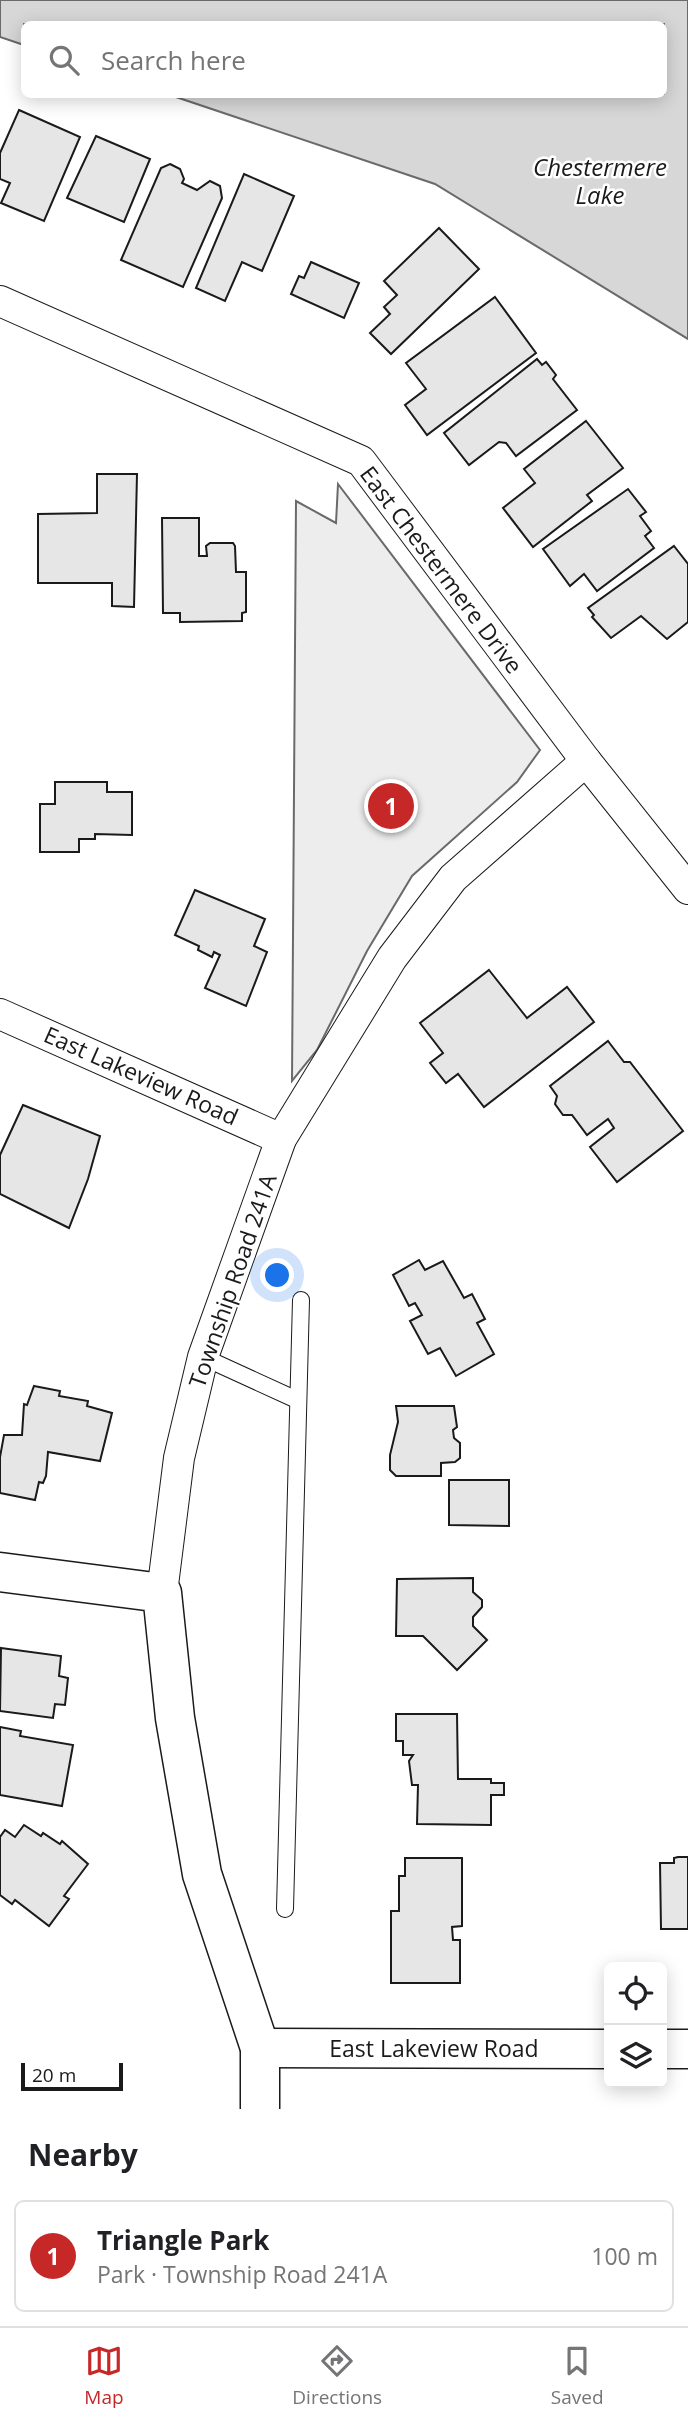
<!DOCTYPE html>
<meta charset="utf-8">
<style>
:root{--surface:#fff;--page:#f6f6f6;--text:#202124;--muted:#757577;--line:#e0e0e0;--accent:#c62828}
body{margin:0;font-family:"Open Sans",sans-serif;background:var(--page);color:var(--text)}
.controls{position:absolute;right:21px;bottom:21px;display:grid;overflow:hidden;border-radius:10px;box-shadow:0 4px 18px #0003}
.controls button{width:63px;height:63px;display:grid;place-items:center;padding:0;border:0;border-bottom:2px solid var(--line);background:var(--surface);color:var(--text);font:35px sans-serif}
.scale{position:absolute;left:21px;bottom:18px;width:102px;box-sizing:border-box;padding-left:7px;border:4px solid #1a1a1a;border-top:0;font-size:19px;line-height:24px;white-space:nowrap;color:#1a1a1a;-webkit-text-stroke:5px #fff;paint-order:stroke}
.you{position:absolute;left:278px;top:1276px;width:24px;height:24px;margin:-18px;border:5px solid #fff;border-radius:50%;background:#1a73e8;box-shadow:0 0 0 10px #1a73e833}
.badge{display:grid;place-items:center;width:46px;height:46px;border-radius:50%;background:var(--accent);color:#fff;font-size:23px;font-weight:700}
.pin{position:absolute;translate:-50% -50%;border:4px solid #fff;box-shadow:0 2px 7px #0006}
.list{margin:0;padding:0;list-style:none}
h2{display:flex;justify-content:space-between;align-items:center;height:91px;margin:0;padding:0 28px;font-size:30px}
h2 small{font-size:23px;font-weight:400;color:var(--muted)}
.list li{display:grid;grid-template-columns:46px 1fr auto;gap:21px;align-items:center;box-sizing:border-box;height:112px;margin:0 14px 14px;padding:0 14px;border:2px solid var(--line);border-radius:10px}
.list b{display:block;font-size:26px;white-space:nowrap}
.list p{margin:0;font-size:23px;white-space:nowrap;color:var(--muted)}
.list em{font-size:23px;font-style:normal;color:var(--muted)}
.icon{flex:none;width:38px;height:38px;fill:none;stroke:currentColor;stroke-width:2;stroke-linecap:round;stroke-linejoin:round}
.map{position:relative;flex:none;width:688px;height:2109px;overflow:hidden}
.search{position:absolute;background:var(--surface);box-shadow:0 4px 18px #0003;left:21px;right:21px;top:21px;height:77px;display:flex;align-items:center;gap:18px;box-sizing:border-box;padding:0 24px;border-radius:10px;color:var(--muted);font-size:26px}
.sheet{height:217px;background:var(--surface)}
nav{display:flex;justify-content:space-around;align-items:center;box-sizing:border-box;height:98px;border-top:2px solid var(--line);background:var(--surface);font-size:19px;color:var(--muted)}
nav a{display:grid;justify-items:center;gap:4px}
nav .on{color:var(--accent)}
.map>svg:first-child{display:block}
</style>
<div class="map">
<svg width="688" height="2109" viewBox="0 0 688 2109">
<rect width="100%" height="100%" fill="#fff"/>
<path fill="#ededed" stroke="#6a6a6a" stroke-width="2" d="M338,484L540,750L517,782L412,876L367,951L317,1050L292,1081L296,501L336,523Z"/>
<path fill="#d7d7d7" stroke="#6a6a6a" stroke-width="2" d="M0,0H688V339L435,184L170,95L664,94V24H24V45L0,37Z"/>
<g fill="#e6e6e6" stroke="#1a1a1a" stroke-width="2">
<path d="M19,110L80,137L44,221L1,203L10,183L0,179V153Z"/>
<path d="M96,136L150,159L124,222L67,198Z"/>
<path d="M170,164L180,169L184,179L182,183L197,190L210,181L220,186L222,198L183,287L121,260L161,168Z"/>
<path d="M244,174L294,196L262,271L242,262L225,301L196,288Z"/>
<path d="M439,228L479,269L391,354L370,333L390,314L384,307L397,295L384,281Z"/>
<path d="M311,262L359,283L344,318L291,294L299,276L304,278Z"/>
<path d="M495,297L536,353L427,435L405,405L426,389L406,363Z"/>
<path d="M537,359L542,365L546,362L556,375L553,379L577,410L516,456L506,443L499,442L469,465L444,433Z"/>
<path d="M586,421L623,468L587,495L592,501L533,547L503,508L535,483L524,469Z"/>
<path d="M97,474H137L134,607L112,606V583H38V514L97,513Z"/>
<path d="M628,489L646,512L640,516L651,531L645,536L654,548L597,591L584,574L570,586L543,549Z"/>
<path d="M162,518H199V556H207L206,546L210,543H233L235,546L236,572H246V612L242,613V621L180,622V613H163Z"/>
<path d="M674,546L688,564V622L667,639L641,616L611,638L592,617L594,615L588,608Z"/>
<path d="M55,782H107V792H132V835L95,834V839H79V852H40V804H55Z"/>
<path d="M195,890L265,919L254,946L267,952L246,1006L205,988L220,955L214,952L212,957L198,950L199,946L175,935Z"/>
<path d="M489,970L527,1018L567,987L594,1022L484,1107L458,1074L446,1083L430,1063L443,1053L420,1023Z"/>
<path d="M608,1041L624,1062H630L683,1131L617,1182L590,1147L614,1128L608,1119L587,1135L572,1115H563L555,1104L557,1096L550,1086Z"/>
<path d="M23,1105L100,1136L88,1179L69,1228L0,1194V1155Z"/>
<path d="M419,1260L425,1270L443,1261L464,1298L472,1294L485,1319L477,1323L494,1354L456,1376L440,1348L428,1354L410,1321L422,1315L415,1303L409,1306L393,1275Z"/>
<path d="M34,1386L60,1391L59,1396L88,1401L87,1406L112,1413L100,1461L48,1452L46,1476L43,1483L39,1482L35,1500L0,1493V1457L4,1435H22L24,1404L27,1405Z"/>
<path d="M396,1406H454L457,1427L453,1430L454,1438L460,1443V1458L455,1462L441,1463V1476H396L390,1470V1455L398,1422Z"/>
<path d="M449,1480H509V1526L449,1525Z"/>
<path d="M473,1578V1592L482,1600V1607L473,1617V1626L487,1640L457,1670L423,1636H396L397,1579Z"/>
<path d="M1,1648L61,1656L59,1676L68,1678L65,1705L55,1704L53,1718L0,1711Z"/>
<path d="M396,1714H457L458,1779H491V1783H504V1795H491V1825L417,1824L418,1785H412L409,1761L413,1755H403V1741H396Z"/>
<path d="M0,1727L21,1731L20,1736L73,1745L62,1806L0,1795Z"/>
<path d="M24,1825L41,1836L43,1833L60,1844L62,1841L88,1864L64,1896L69,1899L49,1926L15,1900L12,1904L0,1895V1837L5,1830L15,1837Z"/>
<path d="M678,1857H688V1929H661L660,1863H674V1858Z"/>
<path d="M405,1858H462V1926L452,1927L453,1940H460V1983H391V1911H399V1876H405Z"/>
</g>
<g fill="none" stroke-linecap="round" stroke-linejoin="round">
<g stroke="#1a1a1a" stroke-width="18">
<g id="service">
<path d="M203,1357L297,1400"/>
<path d="M285,1909L301,1300"/>
</g>
</g>
<g stroke="#1a1a1a" stroke-width="32">
<g id="minor">
<path d="M0,301L361,461L586,761L688,889"/>
<path d="M0,1014L281,1139"/>
<path d="M162,1593L179,1458L203,1357L281,1139L392,958L453,878L586,761"/>
</g>
</g>
<g stroke="#1a1a1a" stroke-width="41">
<g id="tertiary">
<path d="M0,1572L162,1593L175,1718L202,1874L260,2048V2109"/>
<path d="M260,2048L609,2049"/>
<path d="M662,2049H688"/>
</g>
</g>
<use href="#service" stroke="#fff" stroke-width="16"/>
<use href="#minor" stroke="#fff" stroke-width="30"/>
<use href="#tertiary" stroke="#fff" stroke-width="38"/>
</g>
<g text-anchor="middle" stroke-width="5" stroke-linejoin="round" paint-order="stroke">
<g font-size="23" fill="#1a1a1a" stroke="#fff">
<text transform="translate(441 570) rotate(53)" y="8">East Chestermere Drive</text>
<text transform="translate(141 1076) rotate(24)" y="8">East Lakeview Road</text>
<text transform="translate(233 1281) rotate(-71)" y="8">Township Road 241A</text>
<text x="434" y="2057">East Lakeview Road</text>
</g>
<g font-size="24" font-style="italic" fill="#1a1a1a" stroke="#fff">
<text x="600" y="176">Chestermere<tspan x="600" dy="28">Lake</tspan></text>
</g>
</g>
</svg>
<div class="controls">
<button><svg class="icon" aria-label="locate" viewBox="0 0 24 24"><circle cx="12" cy="12" r="6"/><path d="M12 2v4M12 18v4M2 12h4M18 12h4"/></svg></button>
<button><svg class="icon" aria-label="layers" viewBox="0 0 24 24"><path d="M12 4l9 5-9 5-9-5zM3 14l9 5 9-5"/></svg></button>
</div>
<div class="scale">20 m</div>
<div class="you"></div>
<div class="pin badge" style="left:391px;top:806px">1</div>
<div class="search"><svg class="icon" aria-label="search" viewBox="0 0 24 24"><circle cx="10" cy="10" r="6"/><path d="M15 15l6 6"/></svg>Search here</div>
</div>
<section class="sheet">
<h2>Nearby<small></small></h2>
<ul class="list">
<li><span class="badge">1</span><div><b>Triangle Park</b><p>Park · Township Road 241A</p></div><em>100 m</em></li>
</ul>
</section>
<nav>
<a class="on"><svg class="icon" aria-label="map" viewBox="0 0 24 24"><path d="M3 6l6-2 6 2 6-2v14l-6 2-6-2-6 2zM9 4v14M15 6v14"/></svg>Map</a>
<a><svg class="icon" aria-label="directions" viewBox="0 0 24 24"><path d="M12 3l9 9-9 9-9-9zM9 14v-3h6M13 9l2 2-2 2"/></svg>Directions</a>
<a><svg class="icon" aria-label="saved" viewBox="0 0 24 24"><path d="M7 4h10v16l-5-4-5 4z"/></svg>Saved</a>
</nav>
